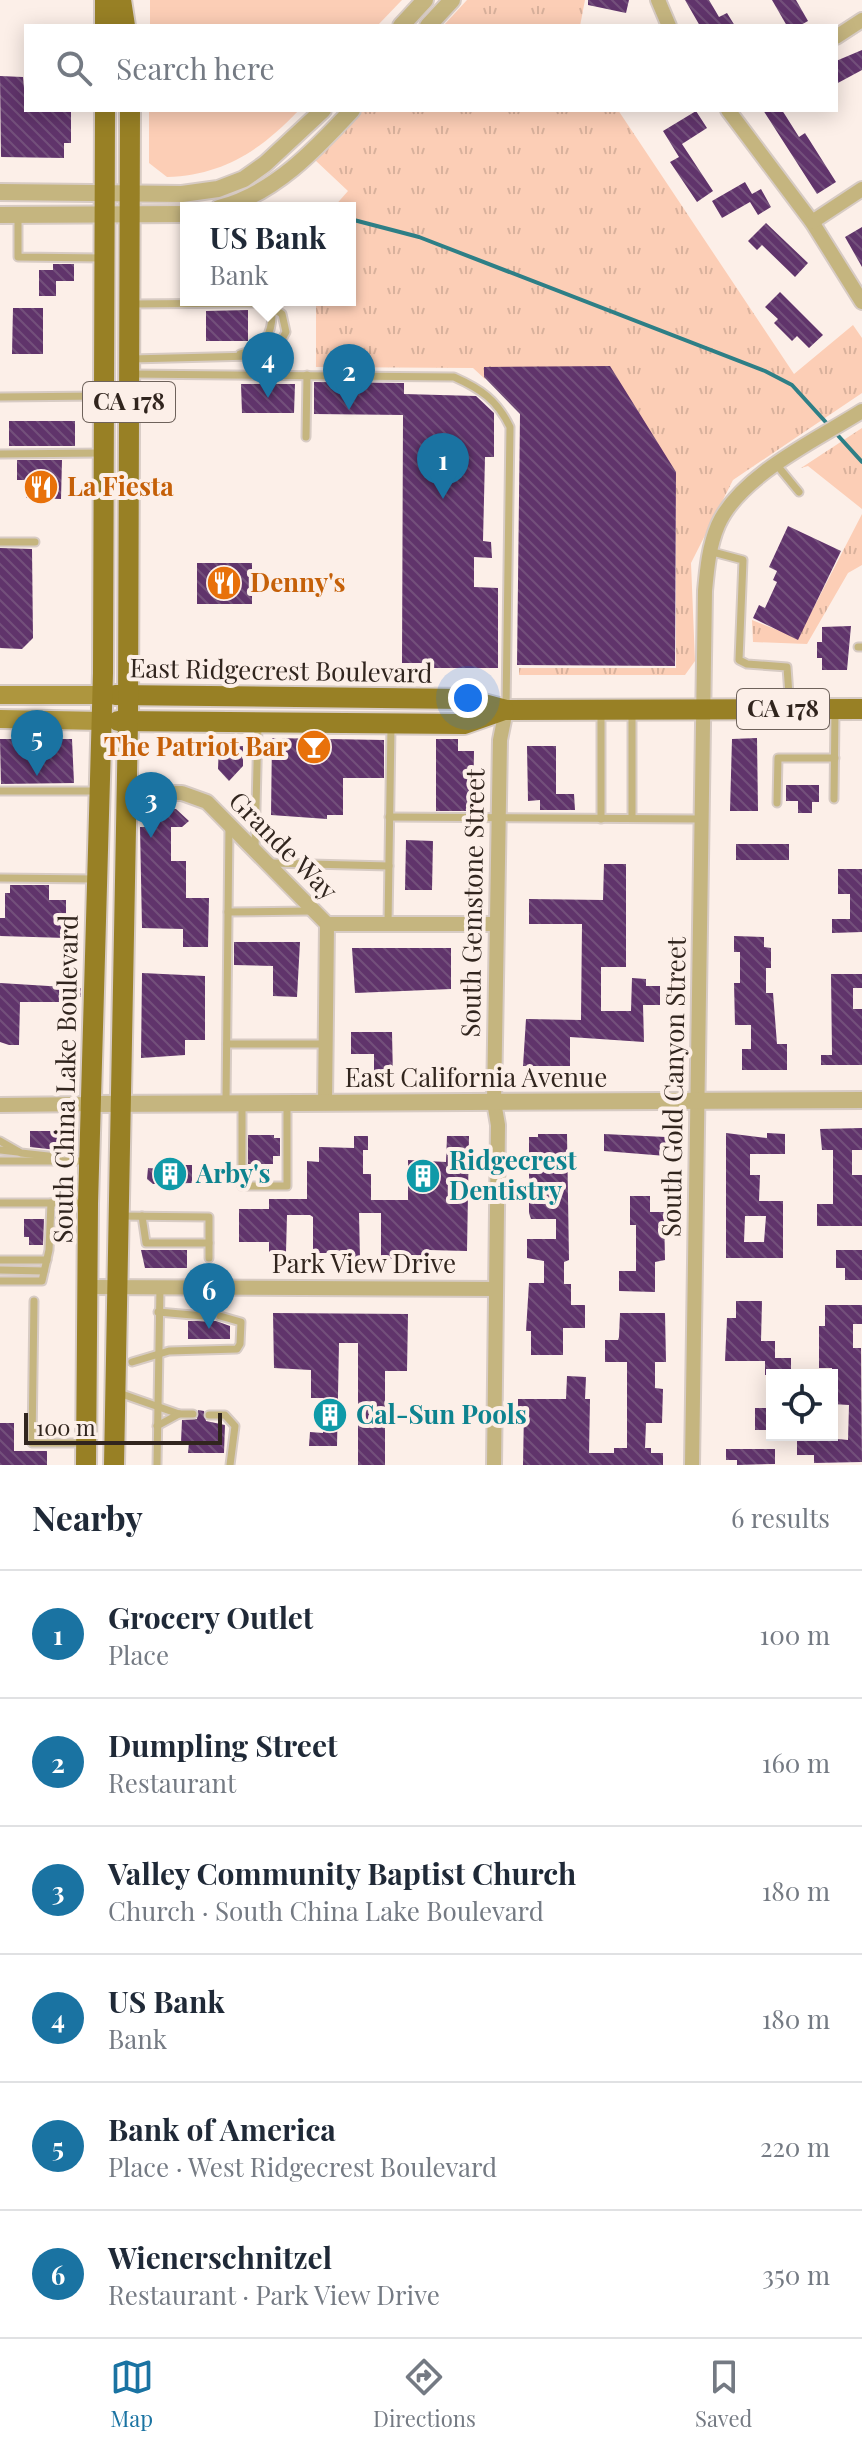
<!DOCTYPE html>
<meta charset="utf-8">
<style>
:root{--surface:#fff;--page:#f2f2f3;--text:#1f2937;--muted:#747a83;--line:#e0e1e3;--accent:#1a73a2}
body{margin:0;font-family:"Playfair Display",serif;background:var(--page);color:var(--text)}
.controls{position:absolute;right:24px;bottom:24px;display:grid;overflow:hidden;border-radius:0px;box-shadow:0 4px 20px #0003}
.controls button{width:72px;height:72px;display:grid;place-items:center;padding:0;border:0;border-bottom:2px solid var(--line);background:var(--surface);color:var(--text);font:40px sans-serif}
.scale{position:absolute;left:24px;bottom:20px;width:198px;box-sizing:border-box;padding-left:8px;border:4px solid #31251e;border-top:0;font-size:22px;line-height:28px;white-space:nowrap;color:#31251e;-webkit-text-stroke:6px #fcefe8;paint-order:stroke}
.you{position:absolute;left:468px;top:698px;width:28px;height:28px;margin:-20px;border:6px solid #fff;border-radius:50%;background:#1a73e8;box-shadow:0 0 0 12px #1a73e833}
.badge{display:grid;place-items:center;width:52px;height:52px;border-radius:50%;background:var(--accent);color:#fff;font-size:26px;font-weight:700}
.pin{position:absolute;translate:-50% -66px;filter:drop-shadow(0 2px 4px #0008)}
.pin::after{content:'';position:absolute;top:42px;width:28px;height:24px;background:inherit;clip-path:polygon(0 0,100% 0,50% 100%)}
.popup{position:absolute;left:180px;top:202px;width:176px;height:104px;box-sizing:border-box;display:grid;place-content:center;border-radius:0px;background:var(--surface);filter:drop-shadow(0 2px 6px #0005);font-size:26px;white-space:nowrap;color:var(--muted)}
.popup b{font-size:30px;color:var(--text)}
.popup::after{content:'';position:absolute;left:50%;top:100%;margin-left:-16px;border:16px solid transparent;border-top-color:var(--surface)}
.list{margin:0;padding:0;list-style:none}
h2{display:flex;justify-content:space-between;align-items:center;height:104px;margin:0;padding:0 32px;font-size:34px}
h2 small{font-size:26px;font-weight:400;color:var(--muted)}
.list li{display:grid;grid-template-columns:52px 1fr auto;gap:24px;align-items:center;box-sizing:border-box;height:128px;padding:0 32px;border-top:2px solid var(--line)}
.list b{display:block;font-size:30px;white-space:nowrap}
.list p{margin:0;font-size:26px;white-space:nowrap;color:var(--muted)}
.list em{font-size:26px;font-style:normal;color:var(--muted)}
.icon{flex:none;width:44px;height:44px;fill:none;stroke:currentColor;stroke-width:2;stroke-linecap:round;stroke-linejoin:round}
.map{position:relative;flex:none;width:862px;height:1465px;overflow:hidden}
.search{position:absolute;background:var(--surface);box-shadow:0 4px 20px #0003;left:24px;right:24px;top:24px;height:88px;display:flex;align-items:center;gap:20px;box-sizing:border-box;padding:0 28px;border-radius:0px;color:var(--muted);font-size:30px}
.sheet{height:872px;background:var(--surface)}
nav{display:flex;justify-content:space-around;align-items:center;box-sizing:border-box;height:112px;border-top:2px solid var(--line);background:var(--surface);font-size:22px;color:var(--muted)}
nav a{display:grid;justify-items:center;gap:4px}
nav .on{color:var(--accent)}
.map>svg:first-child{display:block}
</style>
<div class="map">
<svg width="862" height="1465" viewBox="0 0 862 1465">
<defs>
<pattern id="grass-tufts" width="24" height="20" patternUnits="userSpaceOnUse" patternTransform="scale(2)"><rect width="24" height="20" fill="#fcceb6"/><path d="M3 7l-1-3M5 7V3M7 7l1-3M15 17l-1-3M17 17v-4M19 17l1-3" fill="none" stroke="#d8b19c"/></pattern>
<pattern id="building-back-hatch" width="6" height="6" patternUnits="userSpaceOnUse" patternTransform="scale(2)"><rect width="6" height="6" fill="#60346b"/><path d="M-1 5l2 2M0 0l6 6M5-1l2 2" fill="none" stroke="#73507b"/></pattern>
</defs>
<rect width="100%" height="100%" fill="#fcefe8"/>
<g fill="url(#grass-tufts)">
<path d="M467,0H585L580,26H443Z"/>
<path d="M363,110H618L794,374L853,325L862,338V393L733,480L691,563L695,661L685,675H519V668H676V472L485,368V379L473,368L316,367V300H350V208H333L348,191L315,160Z"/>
<path d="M862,428V509L808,466L801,468Z"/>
<path d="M862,514V565L848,573L807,644L753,642L752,620L798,638Z"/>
</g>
<g fill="#fcceb6">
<path d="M150,0H402L377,26H150Z"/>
<path d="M149,110H299C261,150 224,175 167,177L149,163Z"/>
</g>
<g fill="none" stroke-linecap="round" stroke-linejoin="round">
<path stroke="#2e7f86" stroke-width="4" d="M350,219L419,237L765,371L792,385L862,462"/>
</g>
<g fill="url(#building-back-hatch)" fill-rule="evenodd">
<path d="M588,0H629L626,13L588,5Z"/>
<path d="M685,0H709L719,17L727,13L735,26H700Z"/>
<path d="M772,0H796L808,21L799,26H787Z"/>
<path d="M862,50V70L836,84V61Z"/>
<path d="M0,76L23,77L26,110H71V143H64V158L1,157Z"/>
<path d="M763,110H782L799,137L805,133L836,182L817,194Z"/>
<path d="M696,111L707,128L682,144L713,191L697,202L670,162L679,157L663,131Z"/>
<path d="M745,182L752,194L761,189L771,207L758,215L750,202L722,218L712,201Z"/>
<path d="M766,223L808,263L795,277L762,245L757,250L748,241Z"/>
<path d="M862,227V267L845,237Z"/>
<path d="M53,264H74V281H56V296H39V270H53Z"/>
<path d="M780,292L823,335L809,348L797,336L792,341L774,323L778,319L765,307Z"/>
<path d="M13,308H43V354H12Z"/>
<path d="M248,310V341H206V311Z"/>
<path d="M610,366L676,472L675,666L517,665L520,414L484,377V367Z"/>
<path d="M314,382L404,383V394L476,396L494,413V457H485L483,541L491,542L492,558L474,557V587L498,588V668H426V663H402L403,415L314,414Z"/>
<path d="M241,384H295L294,413H242Z"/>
<rect x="9" y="421" width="66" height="25"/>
<path d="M17,460H62L61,499L26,498L27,480H17Z"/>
<path d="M788,526L841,551L798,640L753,618L759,605L765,608L777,582L773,580L777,571L769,567Z"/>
<path d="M0,548L32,549L33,638L22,649L0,648Z"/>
<rect x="197" y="563" width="55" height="41"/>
<path d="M851,626L847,670H822V658H817V642H822V627Z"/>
<path d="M272,738L384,740V778H343V815H327V819L271,815Z"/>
<path d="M757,738L758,811H730L732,739Z"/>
<path d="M0,739H72L74,783L1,784Z"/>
<path d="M436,739H458V751H474L473,811H436Z"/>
<path d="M219,746H243V766L229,781L218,769Z"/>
<path d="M527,746H556V794H574L575,810H540V800L528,801Z"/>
<path d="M786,785H819V802H812V813H798V801H786Z"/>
<path d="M152,809H176L189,821L182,827H171V861H186V898H209L208,947H183V929L142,928L140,827H148Z"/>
<path d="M406,840L433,841L432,890H405Z"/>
<rect x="736" y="844" width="53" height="16"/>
<path d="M604,864H626V967H601V1011H631L632,978L646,979V986H660V1005H643L644,1042L570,1037V1066H523L526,1019L581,1020L582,924H529V899L603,900Z"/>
<path d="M838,869H862V932L832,933V919H850V894H838Z"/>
<path d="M10,885H49V900H66V938L0,936V918H5V893H10Z"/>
<path d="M734,936L764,937V947L771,948V968H766V993H773L777,1044H787V1070H742V1049H751V1025H735L734,983H740V952H734Z"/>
<path d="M234,942H300L297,997L273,996V966L234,965Z"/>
<path d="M352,948H451V989L355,993Z"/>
<path d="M142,973L205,976V1040H185V1055L141,1058Z"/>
<path d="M831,974H862V988H853V1009H862V1065H821V1055H832Z"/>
<path d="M0,983L81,988V997H59V1002H20L19,1045H9L0,1042Z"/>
<path d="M351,1032H392L393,1078H374V1054H351Z"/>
<path d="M862,1128V1150H852V1175H862V1226H817V1204H833V1150H822L820,1129Z"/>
<path d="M30,1131H57V1150L30,1147Z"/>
<path d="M726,1133L767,1138V1133L785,1134V1154H750V1175H760L759,1201H783V1258H726ZM745,1216H766L764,1242H744Z"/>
<path d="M538,1134H567L569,1260L564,1262V1284H571V1305H585V1328H563V1355H531V1331H526L529,1283H544V1261L527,1258V1239H556V1219H531L529,1213V1137H538Z"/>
<path d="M604,1134L666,1137V1156L604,1151Z"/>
<path d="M248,1135H274V1138H280V1156H273V1164H248Z"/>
<path d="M354,1136H368V1150H363V1174H371V1200H408V1160L446,1162L447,1136H469L467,1251L429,1250V1257L381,1259V1213H359L360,1259L339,1258V1253H313V1217L310,1215H287L286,1252H269V1242H239V1209H269V1199H307V1161L319,1162V1147L354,1148Z"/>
<path d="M162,1165H192V1183L153,1184L147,1179L148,1168L161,1169Z"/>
<path d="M630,1196H650V1212H664L665,1260L655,1262V1292L619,1291V1271H636V1225H630Z"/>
<path d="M24,1219H44L43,1245H29V1237H24Z"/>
<path d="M141,1250H187V1268H145Z"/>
<path d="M836,1250H862V1280H845V1268H836Z"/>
<path d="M736,1301H762L761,1341H775V1358H791V1375H765V1361H725L727,1318H736Z"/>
<path d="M825,1305H862V1324H853V1348H861L862,1462L814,1463V1455H797V1435L848,1440L849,1405L832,1404V1368H819V1326H825Z"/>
<path d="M273,1313L408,1314L407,1371H385V1465H358V1343H339L337,1446H309L310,1432L323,1433V1398H311V1370L274,1368Z"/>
<path d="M620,1313H665L666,1362H655V1388L663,1389L662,1423H646L645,1448H651V1453H663V1465H523L524,1411H518V1399H566L567,1376L586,1377L585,1399H590L589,1453H614V1448H627V1362H605V1340H618L619,1337Z"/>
<path d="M188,1321H216L230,1326V1339H188Z"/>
<rect x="755" y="1408" width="17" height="22"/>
<path d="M198,1410L204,1411L206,1421L225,1425L224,1453H188L189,1442H181L182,1420L197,1419Z"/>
<path d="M0,1423H14V1451H47V1465H0Z"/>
<path d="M726,1449H775V1464L737,1465V1460H726Z"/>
</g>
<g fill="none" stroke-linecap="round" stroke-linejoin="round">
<g stroke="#d7cbc4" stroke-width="11">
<g id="service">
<path d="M18,215V257L102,258"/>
<path d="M240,354C264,348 273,335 272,310L268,306"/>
<path d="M131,359L253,356L277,348L286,332L282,314L264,303L131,304"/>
<path d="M131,374L454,377C481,389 497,400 510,427L506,709"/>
<path d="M0,397L102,396"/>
<path d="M306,437L307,375"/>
<path d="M0,454L102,453"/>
<path d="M776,464L799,492"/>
<path d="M0,542H35"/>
<path d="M709,551L743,560L739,660L747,664L787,667L790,709"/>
<path d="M858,647H862"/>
<path d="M632,712V818"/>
<path d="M0,791H98"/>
<path d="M834,799L835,712"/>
<path d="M777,803L778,758H835"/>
<path d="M389,817L702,819"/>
<path d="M601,819V712"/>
<path d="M255,849L258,725"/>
<path d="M271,863L389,866"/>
<path d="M0,878L95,879"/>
<path d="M228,912L310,911"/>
<path d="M388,924L391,727"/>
<path d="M227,1044H325"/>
<path d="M226,1101L229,826"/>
<path d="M242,1105V1186H287V1105"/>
<path d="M0,1141L21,1153L57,1157L62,1162"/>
<path d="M0,1150L18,1152"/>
<path d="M0,1161H88"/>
<path d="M0,1203H86"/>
<path d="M119,1216L209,1217V1258"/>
<path d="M142,1216L146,1243H209"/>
<path d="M0,1260H47"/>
<path d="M0,1270L44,1271"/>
<path d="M0,1281H42L49,1250L51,1203"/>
<path d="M34,1301L32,1443H85"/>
<path d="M158,1312L204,1316"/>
<path d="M132,1362L169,1351L237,1349L240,1344L241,1322L220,1316"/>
<path d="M119,1393L179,1414H193"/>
<path d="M209,1415H225L235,1426L230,1465"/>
<path d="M157,1426L179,1414"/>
<path d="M157,1465L160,1287"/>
</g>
</g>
<g stroke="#d7cbc4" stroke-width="18">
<g id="minor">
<path d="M658,0L669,26"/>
<path d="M836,37L862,20"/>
<path d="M728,110L812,222L862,302"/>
<path d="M812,222L862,189"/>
<path d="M125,793H182L207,802L327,924L325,1103"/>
<path d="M327,924H496"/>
<path d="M0,1105L91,1104"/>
<path d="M87,1287L496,1289"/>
<path d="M494,1465L498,1125L494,1102L500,740L506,710"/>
<path d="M692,1465L705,591C707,569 709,546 718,525C740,475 818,439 862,411"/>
</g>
</g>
<g stroke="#d7cbc4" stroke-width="20">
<g id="tertiary">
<path d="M401,26L425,0"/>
<path d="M428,26L452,0"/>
<path d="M0,192L182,194L218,189L244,179L265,164L323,110"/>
<path d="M219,208C274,194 315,150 352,110"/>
<path d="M0,215L186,214"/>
<path d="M91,1104L862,1100"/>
</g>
</g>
<g stroke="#d7cbc4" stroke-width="22">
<g id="secondary">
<path d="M0,695H102"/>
<path d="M0,719L102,721"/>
</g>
</g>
<g stroke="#d7cbc4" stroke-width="24">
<g id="primary">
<path d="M121,0L125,26"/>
<path d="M105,26V0"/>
<path d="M115,695L465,699L506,710L862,709"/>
<path d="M118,721L464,724L504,710"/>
<path d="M86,1465L88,1204L103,673L105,110"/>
<path d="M114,1465L128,722L130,110"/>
</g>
</g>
<use href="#service" stroke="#c5b57f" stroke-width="7"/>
<use href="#minor" stroke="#c5b57f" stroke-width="14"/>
<use href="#tertiary" stroke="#c5b57f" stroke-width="16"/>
<use href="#secondary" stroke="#ae963e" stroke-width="18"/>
<use href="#primary" stroke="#988025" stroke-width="20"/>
</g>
<defs>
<g id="restaurant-disc" transform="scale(1.8)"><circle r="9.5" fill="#e8710a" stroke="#fcefe8"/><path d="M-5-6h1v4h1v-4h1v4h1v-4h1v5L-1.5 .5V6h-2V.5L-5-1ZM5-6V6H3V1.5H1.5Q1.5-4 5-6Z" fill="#fff"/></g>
<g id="bar-disc" transform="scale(1.8)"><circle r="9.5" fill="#e8710a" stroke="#fcefe8"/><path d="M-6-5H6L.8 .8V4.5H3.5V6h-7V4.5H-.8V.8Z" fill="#fff"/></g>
<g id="building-disc" transform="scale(1.8)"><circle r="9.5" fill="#0f9aa8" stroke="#fcefe8"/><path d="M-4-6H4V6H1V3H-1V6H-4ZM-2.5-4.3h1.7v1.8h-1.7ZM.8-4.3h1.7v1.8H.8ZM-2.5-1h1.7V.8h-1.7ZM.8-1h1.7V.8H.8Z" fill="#fff"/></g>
</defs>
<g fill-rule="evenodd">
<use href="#restaurant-disc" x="41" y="487"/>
<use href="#restaurant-disc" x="224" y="583"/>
<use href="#bar-disc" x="314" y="747"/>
<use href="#building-disc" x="170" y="1174"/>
<use href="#building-disc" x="423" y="1176"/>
<use href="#building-disc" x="330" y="1415"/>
</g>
<g text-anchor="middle" stroke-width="8" stroke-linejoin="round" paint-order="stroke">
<g fill="#fcefe8" stroke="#6e625b" stroke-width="2">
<rect x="83" y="382" width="92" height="40" rx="6"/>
<rect x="737" y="689" width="92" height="40" rx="6"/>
</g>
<g font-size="24" font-weight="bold" fill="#31251e">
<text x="129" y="410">CA 178</text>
<text x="783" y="717">CA 178</text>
</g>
<g font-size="26" font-weight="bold" fill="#c56008" stroke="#fcefe8" text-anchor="start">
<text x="67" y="496">La Fiesta</text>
<text x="250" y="592">Denny's</text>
<text x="288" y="756" text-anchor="end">The Patriot Bar</text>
</g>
<g font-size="26" fill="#31251e" stroke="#fcefe8">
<text transform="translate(281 671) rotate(1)" y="9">East Ridgecrest Boulevard</text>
<text transform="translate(283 846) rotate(45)" y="9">Grande Way</text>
<text transform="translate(473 903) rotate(-89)" y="9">South Gemstone Street</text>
<text x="476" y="1087">East California Avenue</text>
<text transform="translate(66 1079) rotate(-89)" y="9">South China Lake Boulevard</text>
<text transform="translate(674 1087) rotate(-89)" y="9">South Gold Canyon Street</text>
<text x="364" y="1273">Park View Drive</text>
</g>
<g font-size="26" font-weight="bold" fill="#0d838f" stroke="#fcefe8" text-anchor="start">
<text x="449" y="1170">Ridgecrest<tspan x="449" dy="30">Dentistry</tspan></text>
<text x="196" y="1183">Arby's</text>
<text x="356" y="1424">Cal-Sun Pools</text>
</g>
</g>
</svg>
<div class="controls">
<button><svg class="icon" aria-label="locate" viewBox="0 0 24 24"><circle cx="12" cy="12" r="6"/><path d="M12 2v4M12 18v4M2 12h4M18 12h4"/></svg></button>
</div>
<div class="scale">100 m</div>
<div class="you"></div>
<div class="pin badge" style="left:443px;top:499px">1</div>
<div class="pin badge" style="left:349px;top:410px">2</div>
<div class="pin badge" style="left:151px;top:838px">3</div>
<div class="pin badge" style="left:268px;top:398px">4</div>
<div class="popup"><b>US Bank</b>Bank</div>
<div class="pin badge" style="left:37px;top:776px">5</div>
<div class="pin badge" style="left:209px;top:1329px">6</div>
<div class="search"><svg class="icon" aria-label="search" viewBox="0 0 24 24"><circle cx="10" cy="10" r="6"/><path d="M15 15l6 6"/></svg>Search here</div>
</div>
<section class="sheet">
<h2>Nearby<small>6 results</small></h2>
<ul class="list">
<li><span class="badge">1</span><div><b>Grocery Outlet</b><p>Place</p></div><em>100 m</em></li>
<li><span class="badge">2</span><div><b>Dumpling Street</b><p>Restaurant</p></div><em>160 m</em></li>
<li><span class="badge">3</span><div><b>Valley Community Baptist Church</b><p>Church · South China Lake Boulevard</p></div><em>180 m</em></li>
<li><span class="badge">4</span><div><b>US Bank</b><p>Bank</p></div><em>180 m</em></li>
<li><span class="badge">5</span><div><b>Bank of America</b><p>Place · West Ridgecrest Boulevard</p></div><em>220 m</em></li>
<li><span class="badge">6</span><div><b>Wienerschnitzel</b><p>Restaurant · Park View Drive</p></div><em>350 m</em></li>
</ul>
</section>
<nav>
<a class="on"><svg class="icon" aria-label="map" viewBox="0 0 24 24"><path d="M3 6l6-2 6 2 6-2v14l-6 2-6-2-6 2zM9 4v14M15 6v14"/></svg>Map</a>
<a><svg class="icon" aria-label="directions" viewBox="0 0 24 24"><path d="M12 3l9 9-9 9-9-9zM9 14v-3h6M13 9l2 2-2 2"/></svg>Directions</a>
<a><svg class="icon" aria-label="saved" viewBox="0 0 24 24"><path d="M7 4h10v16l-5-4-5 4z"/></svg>Saved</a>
</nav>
